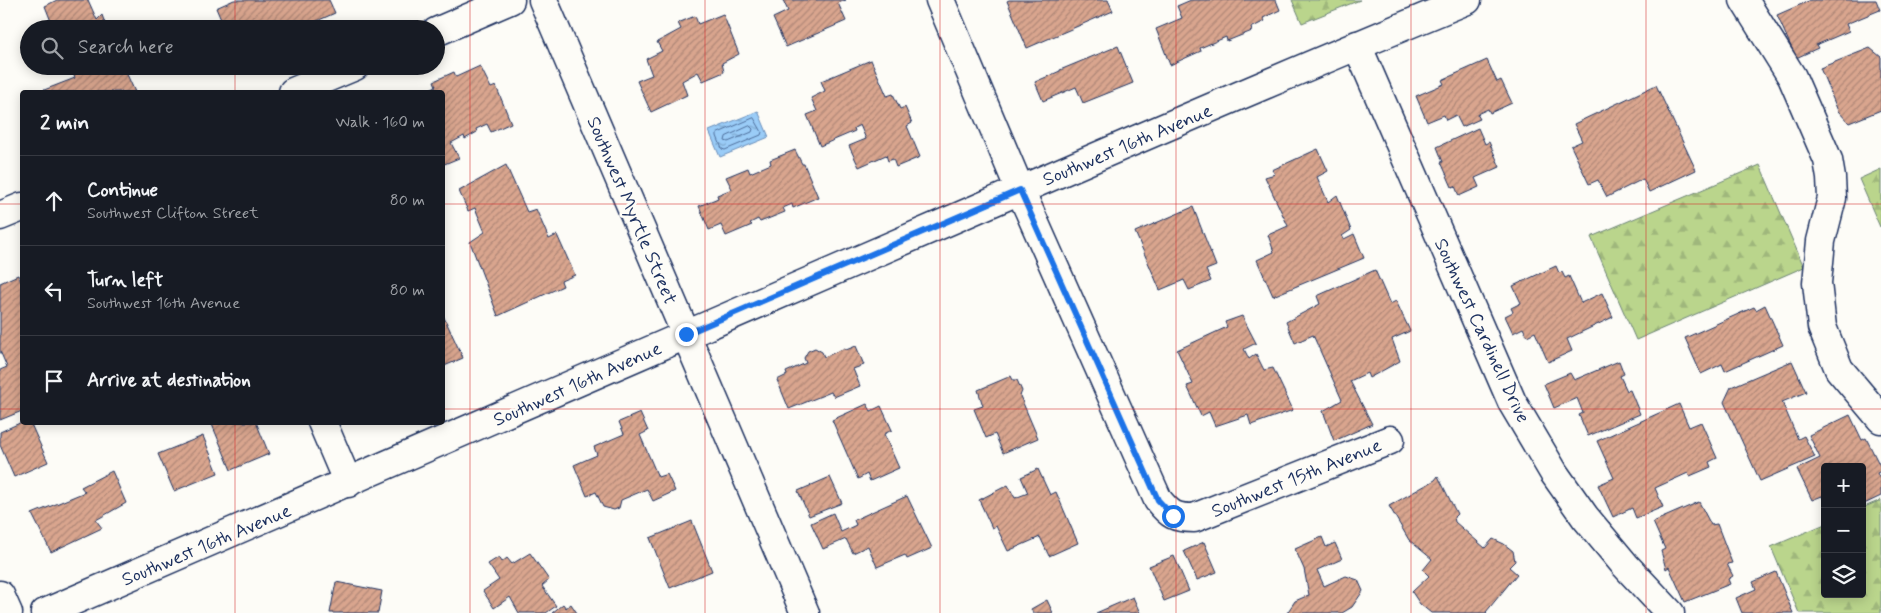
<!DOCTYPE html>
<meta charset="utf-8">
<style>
:root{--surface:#171b24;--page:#242831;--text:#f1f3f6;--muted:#9ea1a6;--line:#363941}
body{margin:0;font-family:Mynerve,sans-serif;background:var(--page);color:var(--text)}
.controls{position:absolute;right:15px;bottom:15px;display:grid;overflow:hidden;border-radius:5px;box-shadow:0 2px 12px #0003}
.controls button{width:45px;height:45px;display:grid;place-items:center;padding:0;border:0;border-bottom:1px solid var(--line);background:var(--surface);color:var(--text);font:25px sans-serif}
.stop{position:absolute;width:15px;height:15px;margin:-11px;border:4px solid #1a73e8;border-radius:50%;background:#fff}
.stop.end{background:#1a73e8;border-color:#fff;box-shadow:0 1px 5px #0008}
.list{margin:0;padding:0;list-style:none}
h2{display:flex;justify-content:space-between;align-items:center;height:65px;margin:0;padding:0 20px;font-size:21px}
h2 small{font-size:16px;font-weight:400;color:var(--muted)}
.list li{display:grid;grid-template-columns:32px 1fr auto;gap:15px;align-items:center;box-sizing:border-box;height:90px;padding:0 20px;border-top:1px solid var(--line)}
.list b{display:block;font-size:19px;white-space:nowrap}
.list p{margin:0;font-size:16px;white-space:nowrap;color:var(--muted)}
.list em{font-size:16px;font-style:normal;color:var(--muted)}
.icon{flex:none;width:28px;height:28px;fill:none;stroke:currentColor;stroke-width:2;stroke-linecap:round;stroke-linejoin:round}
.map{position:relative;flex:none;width:1881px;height:613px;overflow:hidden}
.search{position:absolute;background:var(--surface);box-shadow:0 2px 12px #0003;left:20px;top:20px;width:425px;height:55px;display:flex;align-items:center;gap:12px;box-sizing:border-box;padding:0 18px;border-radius:28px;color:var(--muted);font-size:19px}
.panel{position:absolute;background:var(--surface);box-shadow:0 2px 12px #0003;left:20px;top:90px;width:425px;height:335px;border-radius:5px}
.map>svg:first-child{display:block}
</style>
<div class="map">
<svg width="1881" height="613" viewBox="0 0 1881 613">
<defs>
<pattern id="forest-firs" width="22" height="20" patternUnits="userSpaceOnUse" patternTransform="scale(1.25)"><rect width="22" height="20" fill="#bad58c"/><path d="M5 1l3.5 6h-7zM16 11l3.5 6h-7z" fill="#9fb77b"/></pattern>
<pattern id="water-ripples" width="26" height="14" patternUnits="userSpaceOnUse" patternTransform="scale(1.25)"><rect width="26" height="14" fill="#9accf7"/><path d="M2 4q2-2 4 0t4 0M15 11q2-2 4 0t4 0" fill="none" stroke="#7da6cb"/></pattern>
<pattern id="building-hatch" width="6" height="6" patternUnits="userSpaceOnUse" patternTransform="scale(1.25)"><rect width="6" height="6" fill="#d9a58e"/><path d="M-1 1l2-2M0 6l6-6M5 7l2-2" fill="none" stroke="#af8777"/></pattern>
</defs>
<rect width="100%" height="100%" fill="#fdfcf7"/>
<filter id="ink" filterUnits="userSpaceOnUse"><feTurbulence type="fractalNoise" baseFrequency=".02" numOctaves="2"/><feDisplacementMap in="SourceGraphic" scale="10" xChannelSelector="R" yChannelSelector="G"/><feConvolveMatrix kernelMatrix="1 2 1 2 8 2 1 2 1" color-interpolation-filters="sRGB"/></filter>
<g filter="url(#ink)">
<g fill="url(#forest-firs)" stroke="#6a8275">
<path d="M1292,0H1360L1302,23Z"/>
<path d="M1760,165L1804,267L1636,340L1591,237Z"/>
<path d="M1881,169V226L1880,227L1859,179Z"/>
<path d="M1881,500V613H1799L1771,547L1825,524V594H1862V508Z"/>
</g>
<path fill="url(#water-ripples)" stroke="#678dba" d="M758,111L769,137L720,157L709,131Z"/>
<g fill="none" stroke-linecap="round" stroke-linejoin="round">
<g stroke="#4e6e9b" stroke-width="1">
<path d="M754,118L762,132L761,135L725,150L722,149L717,136V134Z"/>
<path d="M750,126L753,129L752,132L728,142L725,141L726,137Z"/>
</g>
</g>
<g fill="url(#building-hatch)" stroke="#1b2f5e">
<path d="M57,0H88L97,20L102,15L107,29H54L45,6Z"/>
<path d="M234,0H329L335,13L299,29H225L216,8Z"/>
<path d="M783,0H846L838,3L846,21L786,47L773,18L788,11Z"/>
<path d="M1009,0H1108L1113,11L1027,48L1007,1Z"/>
<path d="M1191,0H1276L1280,10L1263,18L1265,21L1251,28L1252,31L1227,41L1226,37L1200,48L1201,51L1170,65L1156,29L1182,18L1177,6Z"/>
<path d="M1811,0H1876L1880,10L1846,24L1849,31L1816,45L1818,48L1796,58L1777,15Z"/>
<path d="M723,14L739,54L722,63L724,72L703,81L698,72L682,81L687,95L651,112L637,81L652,75L646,59L662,51L657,42L681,29L678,23L695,16L698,24Z"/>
<path d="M1118,46L1133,83L1083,103L1076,87L1043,101L1035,82L1060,71V70Z"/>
<path d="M1870,48L1881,57V110L1849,123L1838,111L1820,68Z"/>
<path d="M871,60L887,96L893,94L900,109L905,107L912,123L907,126L920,157L896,167L893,159L888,161L886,155L859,167L849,146L866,139L860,125L854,128L855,131L820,146L807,115L817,111L811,98L825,91L821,81Z"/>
<path d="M1487,60L1497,82L1501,80L1512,103L1490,113L1488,109L1477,114L1480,119L1462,127L1456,115L1446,120L1444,115L1427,122L1416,96L1444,84L1442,80Z"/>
<path d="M70,66H127L128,68L125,70L135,92H39L75,78Z"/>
<path d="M480,66L491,88L496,86L511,123L491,132L487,124L476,129L477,132L465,139L464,136L451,143L459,158L442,165V92H424L436,86L434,81L454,72L456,77Z"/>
<path d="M1656,85L1696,170L1649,192L1643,179L1607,197L1598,180L1589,184L1571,146L1582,141L1574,124Z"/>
<path d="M1478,128L1485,144L1489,142L1500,167L1475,178L1479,187L1459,196L1455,186L1452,187L1441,162H1443L1437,147Z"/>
<path d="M1318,149L1328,171L1317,177L1328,202L1337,195L1351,230L1342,236L1344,239L1354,234L1364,258L1273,296L1257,260L1274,252L1268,235L1288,226L1265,177L1275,174L1272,170Z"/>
<path d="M795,150L802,164H804L818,197L793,208L792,204L783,208L785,212L760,222L758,219L750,223L752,225L726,236L721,225L709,230L699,206L718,198L717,195L732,189L726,177L748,168L750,173L771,164L770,160Z"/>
<path d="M506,165L527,212L536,209L549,239L557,235L575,275L561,281L563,286L498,316L470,242L485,232L475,208L468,211L459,191Z"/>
<path d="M1193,207L1216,266L1206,270L1211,281L1189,290L1184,280L1160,290L1135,232Z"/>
<path d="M1556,266L1559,273L1562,272L1565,278L1569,276L1581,303L1602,293L1613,317L1567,339L1572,351L1548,362L1535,332L1527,336L1523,328L1513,333L1505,316L1513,312L1511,308L1521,303L1513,286Z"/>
<path d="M1375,270L1390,304L1396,301L1410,331L1392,339L1400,361L1369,378L1367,373L1350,381L1372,424L1334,441L1323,411L1342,400L1313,335L1295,343L1286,322L1320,304L1317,296Z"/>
<path d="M18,275L22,284V411L0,420V370L7,367L0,351V283Z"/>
<path d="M1765,305L1783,345L1725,371L1722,364L1701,374L1685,338L1754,307L1756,310Z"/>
<path d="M442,313L463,358L442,367Z"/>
<path d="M1242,316L1256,343L1244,349L1249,359L1256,354L1264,370L1273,368L1293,410L1251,425L1248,415L1215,426L1209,412L1201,416L1187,386L1193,384L1177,350L1227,327L1225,322Z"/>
<path d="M856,346L864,365L853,369L860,386L834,397L831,392L789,409L777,380L787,375L786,372L806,363L804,358L808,351L815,348L822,352L824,357L845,348L846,350Z"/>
<path d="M1619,361L1624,374L1620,376L1627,391L1630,390L1640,414L1588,436L1579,415L1583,413L1577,398L1554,408L1544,384L1570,373L1574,380Z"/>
<path d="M1792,361L1806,392L1782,402L1798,439L1804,436L1815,457L1760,481L1724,402L1731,387Z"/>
<path d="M1011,376L1013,380H1017L1022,391L1020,396L1038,438L1003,453L995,434L986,438L974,409L983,406L978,390Z"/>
<path d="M867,404L871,411L881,406L892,430L884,434L899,468L870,481L867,474L858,479L832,420Z"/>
<path d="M1679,404L1689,427L1701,422L1717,458L1709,462L1711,467L1690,476L1688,473L1655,488L1663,507L1636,518L1632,508L1613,517L1598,485L1614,478L1597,441Z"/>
<path d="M640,413L648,431L640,435L658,477L667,474L675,491L653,501L647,489L621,500L619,508L614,510L603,507L596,492L587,496L574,465L597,455L594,447L624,434L619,422Z"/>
<path d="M1850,415L1862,440L1866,438L1881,468V471L1877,473L1881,481V496L1862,505V467H1825V502L1822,496L1812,500L1797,469L1820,458L1809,435Z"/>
<path d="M22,422H30L48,462L14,477L0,445V432Z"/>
<path d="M211,422H256L269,454L231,470Z"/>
<path d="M203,436L218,473L174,491L158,454Z"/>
<path d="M1038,469L1050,495L1056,492L1078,543L1049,556L1040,537L1008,551L996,526L992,528L979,500L1008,485L1015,498L1028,493L1021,477Z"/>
<path d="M112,471L126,503L96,520L102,528L51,552L32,514L85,492L81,487Z"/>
<path d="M1438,476L1457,514L1454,517L1455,522L1485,548L1493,539L1504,544L1513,551L1515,561L1509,567L1517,574L1486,612L1487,613H1431L1420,604L1412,592L1429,576L1423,570L1432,559L1409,540L1389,506L1435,480Z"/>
<path d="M830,477L842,503L809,516L798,491Z"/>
<path d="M907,496L932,548L907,559L905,555L877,567L868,546L853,553L846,539L823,549L811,523L833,513L841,532L856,525L854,520Z"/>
<path d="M1699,502L1711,525L1717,524L1732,563L1727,564L1733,576L1728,579L1730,584L1685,602L1669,567L1666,569L1661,551L1665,549L1653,522Z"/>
<path d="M692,521L712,571L670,588L650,538Z"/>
<path d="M1322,537L1326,547L1335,543L1342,559L1317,570L1324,586L1346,576L1358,580L1363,591L1352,607L1342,613H1287L1295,601L1309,595L1304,569L1295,549Z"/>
<path d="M1204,542L1217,572L1197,580L1184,551Z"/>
<path d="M530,553L549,580L542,586L556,606L546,613H519L510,597L494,608L483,591L499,580L488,564L499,557L502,562L507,558L512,564Z"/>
<path d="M1174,556L1189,591L1164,601L1149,566Z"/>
<path d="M1776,572L1793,613H1742L1736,598L1756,589L1753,582Z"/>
<path d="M336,582L382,591L378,613H330Z"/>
<path d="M1133,597L1140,613H1096Z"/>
<path d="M1047,600L1053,613H1033L1031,609Z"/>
<path d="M563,604L566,608L571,604L577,613H552Z"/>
</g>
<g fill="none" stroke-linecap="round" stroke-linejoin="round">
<g stroke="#1b2f5e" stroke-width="31">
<g id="street">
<path d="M543,0L805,613"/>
<path d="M940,0L1020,190L1158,500C1170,515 1175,518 1194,518L1390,440"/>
<path d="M1744,0L1792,77L1828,160L1831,178L1832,198L1821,241L1817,283L1822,327L1839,369L1881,419"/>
<path d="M436,32L510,0"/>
<path d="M1357,45L1512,402L1554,473L1585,517L1625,565L1670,613"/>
<path d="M293,92L355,66"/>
<path d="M0,216L22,207"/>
<path d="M322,422L348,483"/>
<path d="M0,595L8,613"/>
<path d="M45,613C358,479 669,342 981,207C1142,137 1304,67 1467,0"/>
</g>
</g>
<use href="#street" stroke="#fdfcf7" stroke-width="28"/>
</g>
</g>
<g fill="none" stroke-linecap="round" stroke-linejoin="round" filter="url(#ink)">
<path stroke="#1a73e8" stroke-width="6" d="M686,334L1020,190L1158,500L1173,516"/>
</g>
<path fill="none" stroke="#d62828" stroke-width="1" stroke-opacity="0.55" d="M235,0V29M470,0V613M705,0V613M940,0V613M1176,0V613M1411,0V613M1646,0V613M235,66V92M0,204H22M442,204H1881M0,409H22M442,409H1881M235,422V613"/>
<g text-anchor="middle" stroke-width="5" stroke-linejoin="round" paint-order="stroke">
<g font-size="19" fill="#1b2f5e" stroke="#fdfcf7">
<text transform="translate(1127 144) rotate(-23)" y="7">Southwest 16th Avenue</text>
<text transform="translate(633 210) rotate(67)" y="7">Southwest Myrtle Street</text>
<text transform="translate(1483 330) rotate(65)" y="7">Southwest Cardinell Drive</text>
<text transform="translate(577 383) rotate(-24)" y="7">Southwest 16th Avenue</text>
<text transform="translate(1296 477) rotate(-22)" y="7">Southwest 15th Avenue</text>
<text transform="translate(206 544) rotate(-23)" y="7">Southwest 16th Avenue</text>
</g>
</g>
</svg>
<div class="controls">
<button>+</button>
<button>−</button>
<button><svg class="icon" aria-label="layers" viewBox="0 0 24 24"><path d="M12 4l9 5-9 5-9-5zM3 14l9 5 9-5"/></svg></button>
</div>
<div class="stop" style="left:1173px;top:516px"></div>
<div class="stop end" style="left:686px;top:334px"></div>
<div class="search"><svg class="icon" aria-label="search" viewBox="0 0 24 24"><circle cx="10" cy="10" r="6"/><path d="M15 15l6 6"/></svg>Search here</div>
<section class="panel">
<h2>2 min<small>Walk · 160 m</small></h2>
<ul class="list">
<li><svg class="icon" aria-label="ahead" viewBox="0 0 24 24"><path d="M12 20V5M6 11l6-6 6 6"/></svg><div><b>Continue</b><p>Southwest Clifton Street</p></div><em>80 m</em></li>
<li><svg class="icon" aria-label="left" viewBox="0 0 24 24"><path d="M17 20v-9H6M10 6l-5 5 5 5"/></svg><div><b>Turn left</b><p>Southwest 16th Avenue</p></div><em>80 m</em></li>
<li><svg class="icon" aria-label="arrive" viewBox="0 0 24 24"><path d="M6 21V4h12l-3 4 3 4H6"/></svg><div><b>Arrive at destination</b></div></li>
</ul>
</section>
</div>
